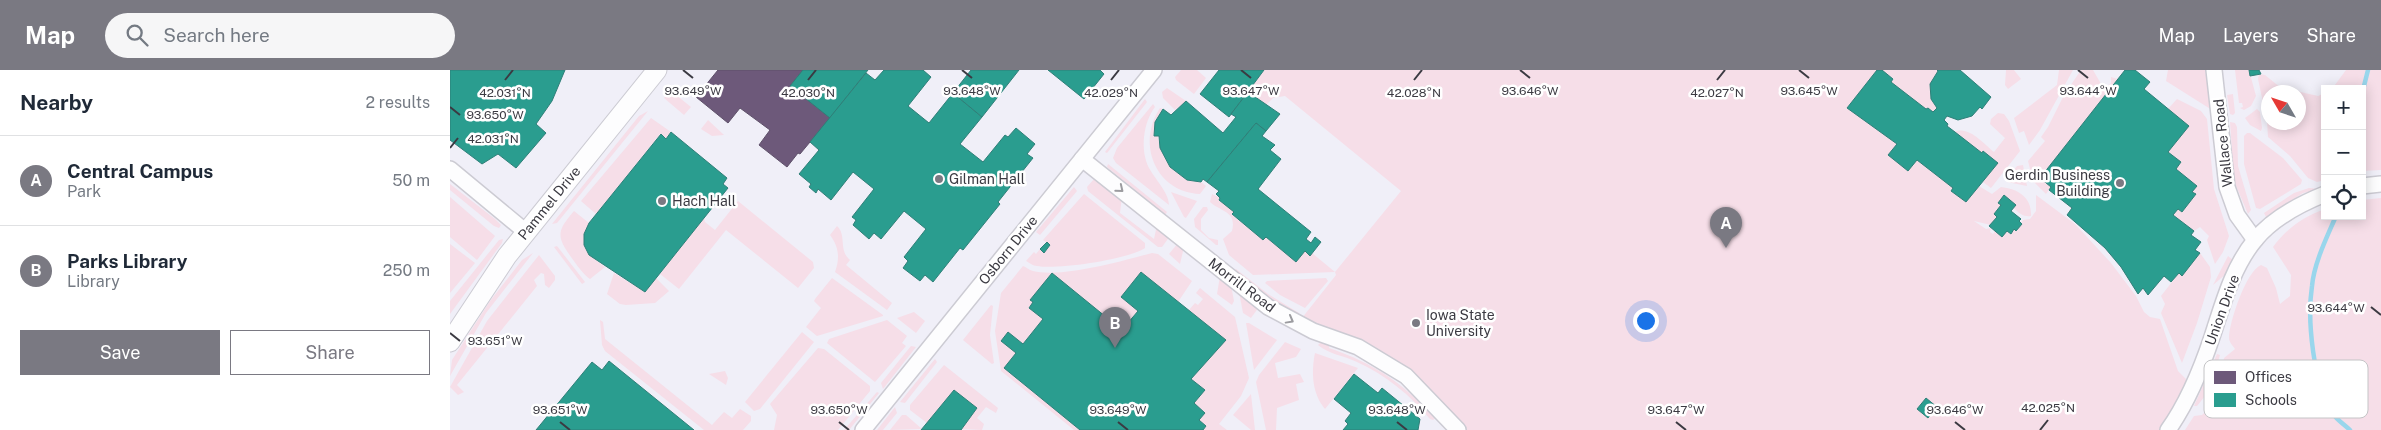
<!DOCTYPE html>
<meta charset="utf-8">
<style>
:root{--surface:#fff;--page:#f6f6f7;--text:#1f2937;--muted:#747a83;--line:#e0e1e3;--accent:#7a7982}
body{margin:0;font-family:"Public Sans",sans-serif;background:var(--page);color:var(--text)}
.controls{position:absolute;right:15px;top:15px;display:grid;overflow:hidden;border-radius:0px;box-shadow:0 2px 12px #0003}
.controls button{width:45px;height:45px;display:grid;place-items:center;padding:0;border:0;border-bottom:1px solid var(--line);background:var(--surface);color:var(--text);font:25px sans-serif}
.compass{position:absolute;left:1811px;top:15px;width:45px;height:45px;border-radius:50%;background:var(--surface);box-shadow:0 2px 12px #0003;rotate:309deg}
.you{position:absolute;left:1195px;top:250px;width:18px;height:18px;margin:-12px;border:4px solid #fff;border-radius:50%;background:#1a73e8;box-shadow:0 0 0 8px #1a73e833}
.badge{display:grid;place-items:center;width:32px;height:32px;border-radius:50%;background:var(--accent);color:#fff;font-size:16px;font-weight:700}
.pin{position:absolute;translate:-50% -41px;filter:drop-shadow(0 1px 2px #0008)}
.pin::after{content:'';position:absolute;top:26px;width:18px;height:15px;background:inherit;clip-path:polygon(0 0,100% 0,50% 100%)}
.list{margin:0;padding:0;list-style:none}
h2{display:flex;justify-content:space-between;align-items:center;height:65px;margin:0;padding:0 20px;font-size:21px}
h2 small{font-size:16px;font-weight:400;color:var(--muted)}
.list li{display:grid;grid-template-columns:32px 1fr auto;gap:15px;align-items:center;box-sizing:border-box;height:90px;padding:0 20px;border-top:1px solid var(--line)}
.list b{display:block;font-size:19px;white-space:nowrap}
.list p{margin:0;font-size:16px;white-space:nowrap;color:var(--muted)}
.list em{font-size:16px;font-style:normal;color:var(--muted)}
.actions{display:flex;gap:10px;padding:15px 20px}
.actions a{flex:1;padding:11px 0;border:1px solid var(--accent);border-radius:0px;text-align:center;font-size:18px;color:var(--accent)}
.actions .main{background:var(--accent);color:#fff}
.icon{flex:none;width:28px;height:28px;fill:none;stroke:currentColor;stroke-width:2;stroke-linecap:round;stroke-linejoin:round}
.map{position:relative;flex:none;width:1931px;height:360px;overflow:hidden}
header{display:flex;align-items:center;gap:30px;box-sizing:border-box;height:70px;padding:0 25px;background:var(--accent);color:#fff}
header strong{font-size:24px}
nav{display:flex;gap:28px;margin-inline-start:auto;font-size:18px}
.search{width:350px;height:45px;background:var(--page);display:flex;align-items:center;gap:12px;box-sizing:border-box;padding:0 18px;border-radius:28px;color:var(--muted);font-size:19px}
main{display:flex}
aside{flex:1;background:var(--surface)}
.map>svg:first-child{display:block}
</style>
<header>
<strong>Map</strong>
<div class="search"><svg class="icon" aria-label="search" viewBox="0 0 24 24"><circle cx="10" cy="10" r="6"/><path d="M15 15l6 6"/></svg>Search here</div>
<nav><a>Map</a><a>Layers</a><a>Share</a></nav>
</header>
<main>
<aside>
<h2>Nearby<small>2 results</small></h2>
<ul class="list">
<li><span class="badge">A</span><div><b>Central Campus</b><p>Park</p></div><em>50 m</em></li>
<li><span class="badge">B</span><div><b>Parks Library</b><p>Library</p></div><em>250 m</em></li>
</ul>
<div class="actions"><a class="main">Save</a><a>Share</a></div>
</aside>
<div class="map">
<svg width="1931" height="360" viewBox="0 0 1931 360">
<rect width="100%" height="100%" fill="#f0eff8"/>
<g fill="#f6dee8">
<path d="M731,0H747L756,8L744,24L726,10L725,7Z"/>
<path d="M814,0H1427L1397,38L1447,74L1438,85L1458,101L1467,90L1503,118L1502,121L1516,132L1529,116L1542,124L1551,117C1568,119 1582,127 1581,146C1568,148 1562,134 1554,125L1548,133L1551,135L1544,144L1547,147L1541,155L1524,151L1536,159L1541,158L1540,162L1543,164L1545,161H1557L1561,163L1564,159L1567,161L1573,150L1580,149L1586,141V125L1625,154L1661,193L1686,226L1694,242L1700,247L1710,249L1728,301L1743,316L1718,360H1008L956,306L852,248L886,205L885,202L803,205L779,185L773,169L782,161C787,141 771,142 760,132L762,124L770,128L769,130L784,142L782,145L813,170L816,167L846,191L855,181L860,185L862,183L885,202L951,121L835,26L823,28L815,36L798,22Z"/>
<path d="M1432,0H1487L1488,1C1479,14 1476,25 1487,38L1483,42L1478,38L1476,39L1441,12L1444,9Z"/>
<path d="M1556,0H1564L1571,9L1558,19L1555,15Z"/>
<path d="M1609,0H1623L1590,60L1579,75L1574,61L1569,63L1564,48L1607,15Z"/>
<path d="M1631,0H1643L1654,19L1661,13V7L1668,9L1590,108L1601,117L1596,124L1583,111L1578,91L1595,71L1591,67L1598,57L1614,25Z"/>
<path d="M1718,0H1755L1762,40L1716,11Z"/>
<path d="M1785,0H1799L1806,26L1801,36L1794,40L1790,38L1793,37L1792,33H1789Z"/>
<path d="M1896,0H1931V100L1912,101V19H1882Z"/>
<path d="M1809,4L1815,5L1836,22H1818V52H1848V22H1840L1842,20L1868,26L1875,23V110L1867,112L1858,108L1840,86L1818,67L1817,51L1808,9Z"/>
<path d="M717,18L736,31L725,40L713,28L712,22Z"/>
<path d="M220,20L241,37L234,45L214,28Z"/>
<path d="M1783,24L1785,43L1783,45L1780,44L1777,25Z"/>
<path d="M695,29L697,32L657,83L655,82Z"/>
<path d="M1727,29L1751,41L1757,49L1764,119L1779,166L1773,182L1765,194L1757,170L1759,166L1750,157L1744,161L1723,145L1728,139L1732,142L1746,124L1742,122L1747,116L1726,99L1731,92L1718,82L1739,56L1718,39Z"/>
<path d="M703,34L705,37C693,53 690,80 699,98C705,109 719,123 719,135L666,93L663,88L667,78Z"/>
<path d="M710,38L713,39L705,52L710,78L720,97L737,110L751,112L756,116L750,124C706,122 686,74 710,38Z"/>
<path d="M1807,39L1810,42L1812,58L1811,61L1800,55L1795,48Z"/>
<path d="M198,41L107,153L102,154L189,46Z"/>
<path d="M1548,43L1554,44L1559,51L1570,81L1541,118L1533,112L1547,92L1534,82L1532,83L1505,62C1518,55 1534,74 1544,82L1555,68L1540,54L1541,49Z"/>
<path d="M201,48L221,62L216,69L210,64L146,144L131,131Z"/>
<path d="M258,50L274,65L262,66L251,59Z"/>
<path d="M1780,52L1785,53L1787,57L1788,96L1801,140L1798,144L1784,111Z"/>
<path d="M1797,63H1800L1833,88L1852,110L1851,114L1810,139L1806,138L1794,94V66Z"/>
<path d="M658,94L717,142L715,145L657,97Z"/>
<path d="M1573,95L1577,116L1557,112V108L1567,96Z"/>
<path d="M645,108L672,127L670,143L704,169L707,155L720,166L712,177H708L638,121L637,117Z"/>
<path d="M0,114L45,149L51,155L49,158L44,156L0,120Z"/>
<path d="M624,117L627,121L590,165L586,162Z"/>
<path d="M1859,118L1870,119L1853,123L1816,147L1814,143L1844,123Z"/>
<path d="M721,122L747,131L736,148L734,147Z"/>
<path d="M634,124L695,173V178C680,189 607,200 587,196C583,196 580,193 576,191L584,182L586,184L590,179L595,182L600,175L593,170Z"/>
<path d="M0,127L45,166L27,190L0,167Z"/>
<path d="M1931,128V360H1735L1744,346L1752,345L1756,341L1754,336L1772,313L1774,288L1785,279C1783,276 1779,272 1779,268C1779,253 1796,201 1811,195L1817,198L1826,218L1830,234L1840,226L1841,205L1823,177C1837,158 1853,147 1875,139V146H1912V130Z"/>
<path d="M288,131L363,192L364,198L348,218L276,160L229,219L210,204L254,148L255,152L265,160Z"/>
<path d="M753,137H757L758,140L751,149V160L759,168L768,170V175H766L745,157L744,149Z"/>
<path d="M124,141L139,153C128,174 139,186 155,197L140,209C132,203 127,195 121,187C106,166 107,161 124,141Z"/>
<path d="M387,156C397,165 388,180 400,190L396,195L442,233L437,240L385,202C390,188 389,177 380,165Z"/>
<path d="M53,169L52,173L0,244V231L49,170Z"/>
<path d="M728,173L734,177L730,194L719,184Z"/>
<path d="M0,174L25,193L0,223Z"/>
<path d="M107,176L135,212L132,214L104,177Z"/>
<path d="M83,183L36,243L0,306L2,290L40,231L72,190Z"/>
<path d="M702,183L708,184L742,211L728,232L691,202L671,227L688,241L672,260L583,232L579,238L593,249L573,274L558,263L566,283L554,298L630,360H624L551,301L545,261L551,223L573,196C576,197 579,200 583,201C612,208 672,191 702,183Z"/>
<path d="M1750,183L1760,197L1761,207L1747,253L1732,293L1711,243L1715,234L1711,226L1729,203L1732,205Z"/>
<path d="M89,185L105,206V210L99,218L95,215L94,204L91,203L84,210L87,216L7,315L14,322L8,325L0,317L37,251Z"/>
<path d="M1778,186L1783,190L1776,204L1763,215Z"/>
<path d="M786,199L818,224L849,243V246L823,232L784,201Z"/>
<path d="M164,203L195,222L206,208L219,221L205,233L176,235L170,234L157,224Z"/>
<path d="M770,206L781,215L784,231L782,235L767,224Z"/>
<path d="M382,208L433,245V246L367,266L356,257L371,238L364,231L365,229Z"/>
<path d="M876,208L878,211L855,238L830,225L815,213L817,211Z"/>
<path d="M750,218L785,247L799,308L791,326L769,354L777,360H753L756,356L749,350L755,342L744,333L755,320L741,309L775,270L739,240L745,233L748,235L753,229L746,223Z"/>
<path d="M789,222L809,237L801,248L793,243Z"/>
<path d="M541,235L543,236L540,265L544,293L542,294L513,270Z"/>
<path d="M464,242L475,251L466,263L447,248Z"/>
<path d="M150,250L153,252L155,269L262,355L274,342L282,348L290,339L301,346V351L293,360H254L155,281L152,275Z"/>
<path d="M437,250L457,266L452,273L456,276L425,312L377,273L379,269Z"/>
<path d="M796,253H799L827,270L804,300Z"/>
<path d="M352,262L364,272L310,339L304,341L295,332Z"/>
<path d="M835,272L851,279L846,287L825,293L828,308L850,304L854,312L846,314L849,330L827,338L826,360H816L806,312L809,305Z"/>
<path d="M871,272H880L879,278C914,290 944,306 970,333L974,329L989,345L983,350L980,349C960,325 936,305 907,292C895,286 878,284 868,275Z"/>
<path d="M461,276L466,277L433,319L431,313Z"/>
<path d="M368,278L374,279L420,316V321L388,360H324L327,345L320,334Z"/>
<path d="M865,283L908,298L875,339C862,324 861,302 865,283Z"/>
<path d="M1767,284L1770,285L1766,298L1767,311L1747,336H1744Z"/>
<path d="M485,289L487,292L455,333L450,332Z"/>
<path d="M494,295L548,338L546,343L536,337L527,348L534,354L532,360L510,359L527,338L504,320L477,353L460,340V335Z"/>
<path d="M275,301L278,308L276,315L259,304Z"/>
<path d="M427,322L429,323L399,360H394Z"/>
<path d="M801,324L805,360H801L783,345Z"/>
<path d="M445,337L447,343L433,360H427Z"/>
<path d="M452,345H456L472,359L440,360Z"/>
</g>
<path fill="#6d597a" stroke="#5e5069" d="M268,0H353L340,16L380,48L350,84L348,83L337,97L309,75L320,60L290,38L278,53L246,27Z"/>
<g fill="#2a9d8f" stroke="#2f7f78">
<path d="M0,0H115L102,31L86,54L96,63L66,98L48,84L32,94L0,70Z"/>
<path d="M353,0H418L380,48L340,16Z"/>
<path d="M434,0H473L481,7L458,36L479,53L503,23L532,47L510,74L533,92L555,65L558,67L566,58L585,74L577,84L583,88L548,132L550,134L513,180L510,178L483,212L475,205L470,211L453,198L458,191L454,187L476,159L454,141L431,169L424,163L419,169L403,155L406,150L402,147L424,119L403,102L381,130L368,119L366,123L359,117L361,114L349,104L369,80L360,72L416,3L425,10Z"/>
<path d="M521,0H569L532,47L503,23Z"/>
<path d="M598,0H650L654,4L634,29Z"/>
<path d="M769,0H814L779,47L750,24Z"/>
<path d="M1427,0H1432L1443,9L1441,12L1476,39L1478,38L1483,42L1487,38L1481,29L1480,14L1488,1L1487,0H1510L1541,27L1532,39L1530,37L1522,46L1508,50L1497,46L1494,50L1498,54L1497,56L1505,62L1532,83L1533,81L1548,93L1516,132L1501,121L1503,118L1467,90L1458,101L1438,85L1447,74L1397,38Z"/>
<path d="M1675,0H1685L1700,12L1694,19L1739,56L1718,82L1731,92L1726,99L1747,116L1742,122L1746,124L1732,142L1728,139L1723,145L1744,161L1741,165L1751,172L1745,180L1750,183L1732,206L1729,203L1721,212L1714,206L1698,225L1693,218L1688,224L1671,197L1655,178L1617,145L1622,138L1599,120L1601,117L1590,108Z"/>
<path d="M1799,0H1809L1811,4L1800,6Z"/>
<path d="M798,22L830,44L816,61L806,53L757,112L753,109L751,112L737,110L720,97L710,78L709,66H704L705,52L713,39L721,45L736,31L773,63L786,47L781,44Z"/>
<path d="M806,53L816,61L812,66L825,75L820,80L831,89L808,119L861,162L856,169L861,173L865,167L871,172L860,186L855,181L846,192L816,167L813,170L782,144L784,142L769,130L770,128L766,124L769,121L757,112Z"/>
<path d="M221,62L277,108L273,114L278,118L195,222L139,185L134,175V164L139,153L211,64L216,69Z"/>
<path d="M1554,125L1566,135L1561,141L1571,149L1569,151L1572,154L1566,161L1564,159L1561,164L1557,161L1552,167L1539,156L1547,147L1544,144L1551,135L1548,133Z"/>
<path d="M597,172L600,175L594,183L590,179Z"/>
<path d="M691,202L776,270L741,309L755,320L744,333L755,343L749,350L756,356L753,360H630L554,298L566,283L551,271L558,262L573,274L593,249L579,238L583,232L580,230L602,203L672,260L688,241L671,227Z"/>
<path d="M159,291L244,360H86L142,292L152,300Z"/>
<path d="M904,304L928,323L932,318L970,349L968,360H893L898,354L895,351L901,343L884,329Z"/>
<path d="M504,320L527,338L511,360H471Z"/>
<path d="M1476,328L1487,337L1478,348L1467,339Z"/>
</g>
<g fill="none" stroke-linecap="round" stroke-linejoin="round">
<g stroke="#99d6ec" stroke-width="4.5">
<path d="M1912,24L1918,0"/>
<path d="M1886,146C1877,167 1864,193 1862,216C1857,250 1863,314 1883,344C1887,350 1895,355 1900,360"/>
</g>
<g stroke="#cccbd3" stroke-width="18">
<g id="minor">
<path d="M1764,0L1777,117L1787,145L1805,170"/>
<path d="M632,89L818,237L863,261L908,277L956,306L1008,360"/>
<path d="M0,99L76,162"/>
<path d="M1912,116L1931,114"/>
<path d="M413,360L704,0"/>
<path d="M1718,360C1738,332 1751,300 1762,267C1773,234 1782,198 1805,170C1822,149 1850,134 1875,124"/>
</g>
</g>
<g stroke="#cccbd3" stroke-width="21">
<path id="tertiary" d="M0,272L57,186L207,0"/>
</g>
<use href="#minor" stroke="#fdfdfe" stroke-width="15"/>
<use href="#tertiary" stroke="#fdfdfe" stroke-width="19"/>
</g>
<defs><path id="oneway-chevron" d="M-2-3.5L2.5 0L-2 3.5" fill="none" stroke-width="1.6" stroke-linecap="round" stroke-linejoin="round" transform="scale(1.25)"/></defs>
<g stroke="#9c9ca0">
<use href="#oneway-chevron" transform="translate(670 119) rotate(39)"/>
<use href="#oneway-chevron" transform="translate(840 250) rotate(29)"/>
</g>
<path fill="none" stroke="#3b3a42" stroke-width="2" d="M233,0L243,8M512,0L522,8M791,0L801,8M1070,0L1080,8M1349,0L1359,8M1628,0L1638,8M55,10L63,0M358,10L366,0M661,10L669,0M964,10L972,0M1267,10L1275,0M0,37L10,45M0,78L8,68M1921,237L1931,245M0,263L10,271M110,352L120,360M389,352L399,360M668,352L678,360M947,352L957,360M1226,352L1236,360M1505,352L1515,360M1590,360L1598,350"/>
<g fill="#7a7982" stroke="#fff" stroke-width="2">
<circle cx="489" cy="109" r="5"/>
<circle cx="1670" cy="113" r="5"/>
<circle cx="212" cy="131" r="5"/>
<circle cx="966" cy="253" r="5"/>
</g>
<g text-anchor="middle" stroke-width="5" stroke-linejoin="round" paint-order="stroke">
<g font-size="14" fill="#3b3a42" stroke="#fff">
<text transform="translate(1773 73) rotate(-96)" y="5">Wallace Road</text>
<text transform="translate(99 133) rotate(-51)" y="5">Pammel Drive</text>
<text transform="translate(558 180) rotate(-51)" y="5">Osborn Drive</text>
<text transform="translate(792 215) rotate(37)" y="5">Morrill Road</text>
<text transform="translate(1772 240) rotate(-70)" y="5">Union Drive</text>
</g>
<g font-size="14" fill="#3b3a42" stroke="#fff" text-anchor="start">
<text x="1660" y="110" text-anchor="end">Gerdin Business<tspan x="1660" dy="16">Building</tspan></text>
<text x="499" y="114">Gilman Hall</text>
<text x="222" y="136">Hach Hall</text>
<text x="976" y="250">Iowa State<tspan x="976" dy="16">University</tspan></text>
</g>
</g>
<rect x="1754" y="290" width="164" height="58" rx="8" fill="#fff" stroke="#c4c4c6" stroke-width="1"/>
<rect x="1764" y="301" width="22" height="13" fill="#6d597a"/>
<rect x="1764" y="323" width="22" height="14" fill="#2a9d8f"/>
<g font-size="14" fill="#3b3a42">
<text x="1795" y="312">Offices</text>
<text x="1795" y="335">Schools</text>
</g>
<g font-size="12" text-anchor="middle" fill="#3b3a42" stroke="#fff" stroke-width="5" stroke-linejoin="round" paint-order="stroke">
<text x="243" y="25">93.649°W</text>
<text x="522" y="25">93.648°W</text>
<text x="801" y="25">93.647°W</text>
<text x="1080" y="25">93.646°W</text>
<text x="1359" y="25">93.645°W</text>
<text x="1638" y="25">93.644°W</text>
<text x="55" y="27">42.031°N</text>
<text x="358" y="27">42.030°N</text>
<text x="661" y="27">42.029°N</text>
<text x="964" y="27">42.028°N</text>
<text x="1267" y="27">42.027°N</text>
<text x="45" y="49">93.650°W</text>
<text x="43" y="73">42.031°N</text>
<text x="1886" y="242">93.644°W</text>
<text x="45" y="275">93.651°W</text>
<text x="1598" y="342">42.025°N</text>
<text x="110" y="344">93.651°W</text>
<text x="389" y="344">93.650°W</text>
<text x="668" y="344">93.649°W</text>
<text x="947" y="344">93.648°W</text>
<text x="1226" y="344">93.647°W</text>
<text x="1505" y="344">93.646°W</text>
</g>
</svg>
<div class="controls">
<button>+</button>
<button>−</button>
<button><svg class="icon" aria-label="locate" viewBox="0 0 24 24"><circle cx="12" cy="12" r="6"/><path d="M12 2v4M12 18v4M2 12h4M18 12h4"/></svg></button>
</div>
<svg class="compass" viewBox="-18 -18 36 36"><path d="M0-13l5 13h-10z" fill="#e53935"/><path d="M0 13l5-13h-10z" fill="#747a83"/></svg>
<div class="you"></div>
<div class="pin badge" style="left:1276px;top:178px">A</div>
<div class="pin badge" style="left:665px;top:278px">B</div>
</div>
</main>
